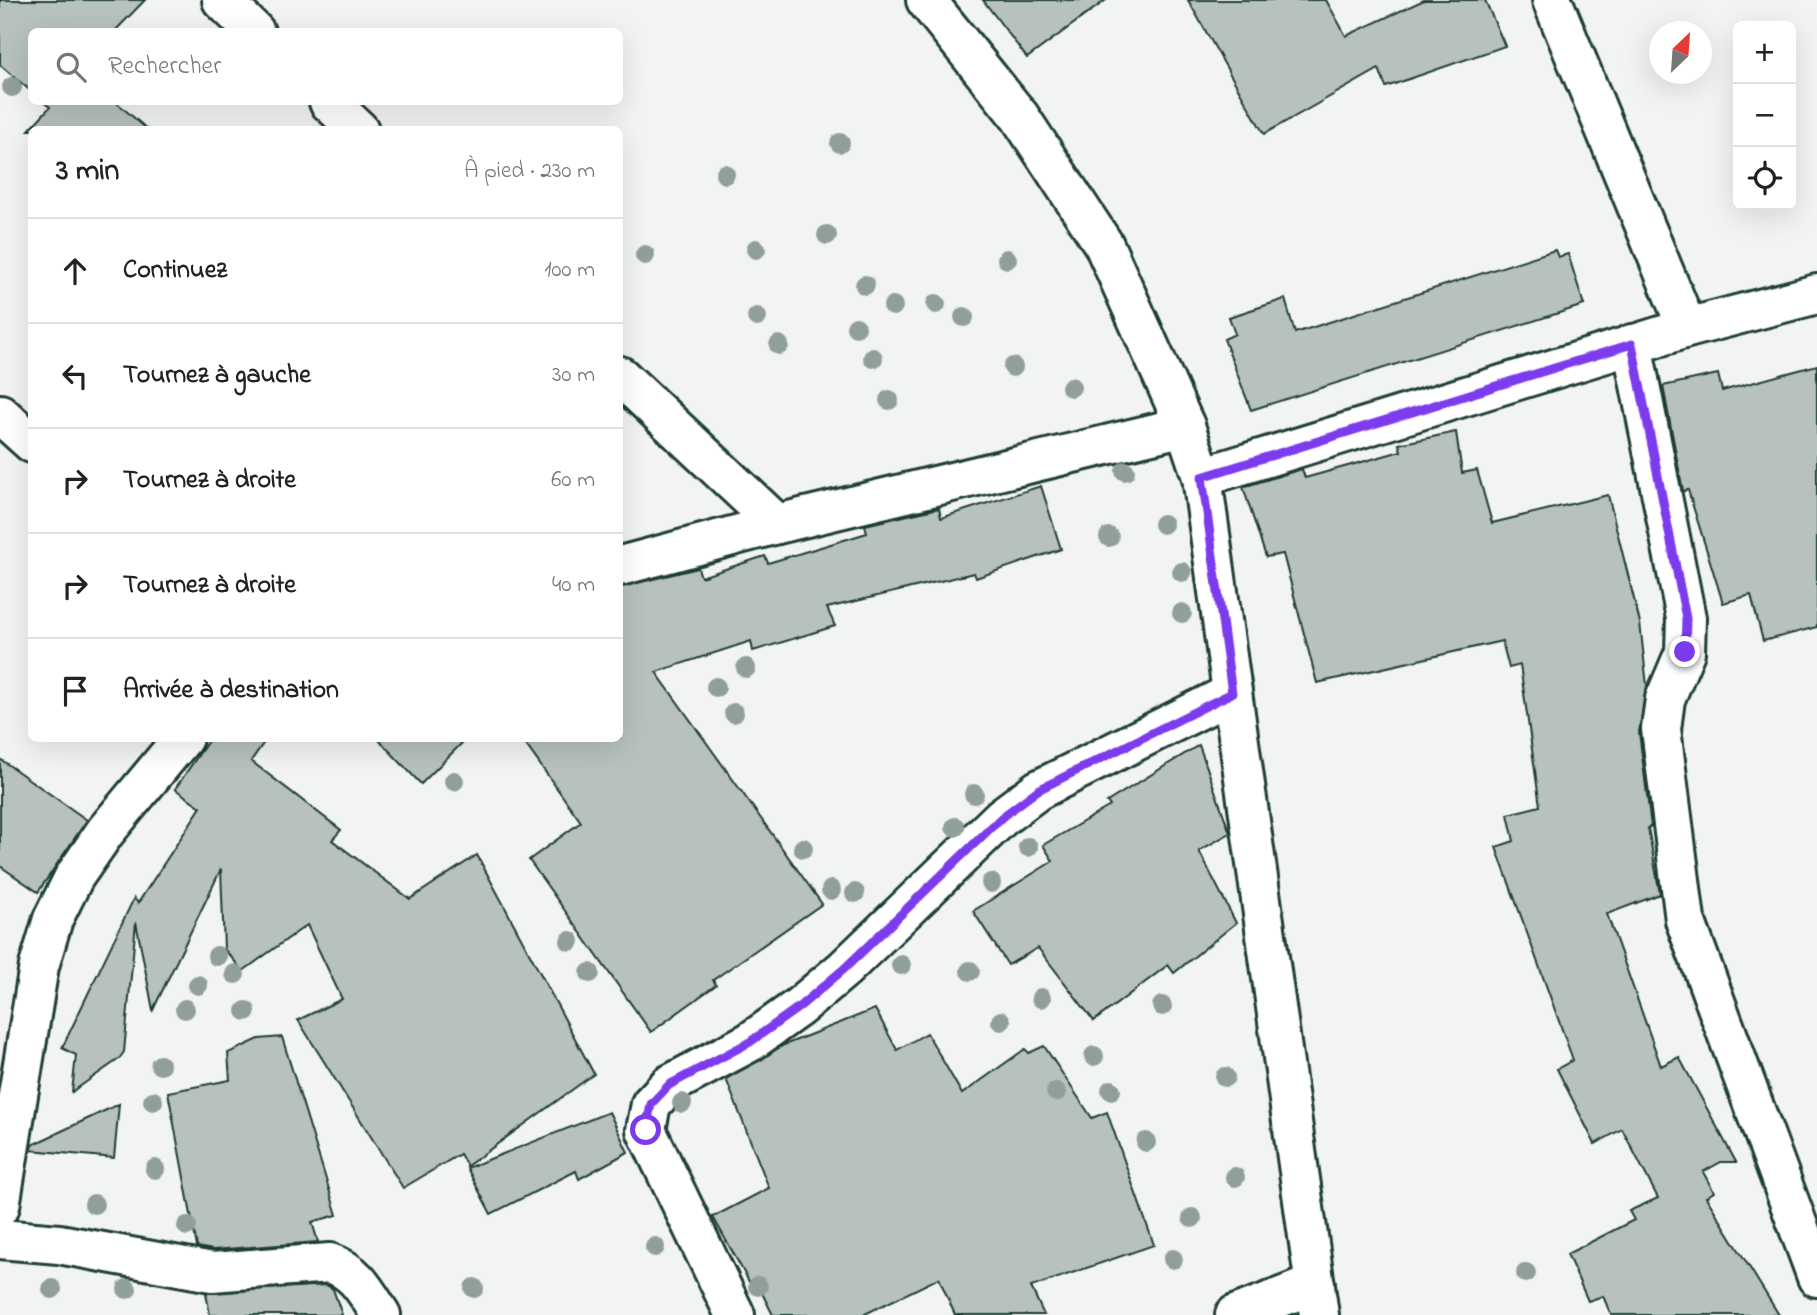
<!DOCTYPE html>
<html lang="fr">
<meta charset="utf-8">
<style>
:root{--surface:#fff;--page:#f6f6f6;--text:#222;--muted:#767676;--line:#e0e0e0}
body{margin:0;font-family:"Indie Flower",sans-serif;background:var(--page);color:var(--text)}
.controls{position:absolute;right:21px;top:21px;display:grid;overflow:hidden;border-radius:10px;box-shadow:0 7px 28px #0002}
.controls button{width:63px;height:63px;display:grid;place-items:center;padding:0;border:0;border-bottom:2px solid var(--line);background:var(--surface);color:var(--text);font:35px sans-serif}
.compass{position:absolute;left:1649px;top:21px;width:63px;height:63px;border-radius:50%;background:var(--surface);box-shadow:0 7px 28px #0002;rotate:25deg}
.stop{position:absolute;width:21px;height:21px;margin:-16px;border:5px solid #7c3aed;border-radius:50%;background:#fff}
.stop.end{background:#7c3aed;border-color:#fff;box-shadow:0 2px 7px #0008}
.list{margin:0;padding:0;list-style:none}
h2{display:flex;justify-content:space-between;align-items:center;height:91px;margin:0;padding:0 28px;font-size:30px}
h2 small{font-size:23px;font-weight:400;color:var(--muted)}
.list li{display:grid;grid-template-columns:46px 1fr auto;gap:21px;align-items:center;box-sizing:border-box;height:105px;padding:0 28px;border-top:2px solid var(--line)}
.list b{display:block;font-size:26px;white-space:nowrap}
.list em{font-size:23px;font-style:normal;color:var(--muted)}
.icon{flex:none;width:38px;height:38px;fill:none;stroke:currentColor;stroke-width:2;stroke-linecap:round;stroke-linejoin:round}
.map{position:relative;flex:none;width:1817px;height:1315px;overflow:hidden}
.search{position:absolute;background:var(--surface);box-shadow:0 7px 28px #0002;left:28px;top:28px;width:595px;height:77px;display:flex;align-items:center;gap:18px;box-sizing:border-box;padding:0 24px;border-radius:10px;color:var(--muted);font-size:26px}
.panel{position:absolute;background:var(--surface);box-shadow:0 7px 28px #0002;left:28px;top:126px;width:595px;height:616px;border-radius:10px}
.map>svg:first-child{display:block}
</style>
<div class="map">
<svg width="1817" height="1315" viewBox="0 0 1817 1315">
<rect width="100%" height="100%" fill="#f2f3f3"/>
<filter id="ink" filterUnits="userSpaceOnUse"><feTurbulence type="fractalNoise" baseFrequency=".0143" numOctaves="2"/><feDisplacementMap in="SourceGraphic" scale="14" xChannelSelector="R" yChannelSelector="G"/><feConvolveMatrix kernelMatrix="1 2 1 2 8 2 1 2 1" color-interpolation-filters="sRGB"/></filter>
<g filter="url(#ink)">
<g fill="#b7c1bd" stroke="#1f3d34" stroke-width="2">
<path d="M0,0H145L114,32H32V92L0,65Z"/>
<path d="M983,0H1106L1027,58Z"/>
<path d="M1188,0H1326L1346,36L1424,0H1485L1505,46L1386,87L1379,69L1264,134Z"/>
<path d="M43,102H116L148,130H29L50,107Z"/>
<path d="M1555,250L1558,257L1568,254L1584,305L1251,410L1224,339L1235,334L1229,317L1285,299L1295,333Z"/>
<path d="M1817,365V627L1763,641L1751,595L1723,603L1688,490L1683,491L1663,386L1718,374L1722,391Z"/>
<path d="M1456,432L1462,473L1477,470L1492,523L1608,495L1640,623L1647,686L1639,732L1651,826L1648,828L1660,894L1607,914L1661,1066L1679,1057L1736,1162H1721L1703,1172L1714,1192L1706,1197L1779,1315H1611L1603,1296L1588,1301L1567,1254L1634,1220L1629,1211L1658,1198L1622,1129L1595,1144L1557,1069L1573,1060L1496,847L1514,841L1508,814L1540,806L1520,665L1509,668L1502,641L1317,683L1283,554L1266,557L1243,487L1302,469L1305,478L1401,451L1399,444Z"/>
<path d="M1041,486L1061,549L976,578L974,573L827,608L835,626L753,651L751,641L656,672L822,904L713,980L716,985L651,1032L529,860L581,822L521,738H620V587L698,568L701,577L765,556L768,563L867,533L865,525L939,508L941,518Z"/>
<path d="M210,738H267L251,761L341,830L332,840L410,899L477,855L594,1074L467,1166L460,1154L403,1188L298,1020L342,999L307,925L243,971L224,949L221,869L153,1010L136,922L124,1052L119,1059L72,1092L76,1055L62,1048L134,898L138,903L201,807L175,789Z"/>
<path d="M377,738H467L421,784Z"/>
<path d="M1199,745L1230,833L1199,851L1236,923L1174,973L1168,965L1094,1021L1038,948L1008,965L973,911L1053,861L1043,845L1110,806L1107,802Z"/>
<path d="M0,759L87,820L38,892L0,866Z"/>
<path d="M875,1009L897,1050L927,1033L962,1094L1025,1049L1029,1053L1044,1046L1092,1118L1107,1112L1154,1245L1031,1287L1044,1315H955L939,1278L863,1315H773L758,1285L752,1287L713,1217L769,1188L726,1079L784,1045Z"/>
<path d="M282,1037L337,1215L312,1222L318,1242L213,1250L197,1247L168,1092L230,1080L228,1053L259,1039Z"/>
<path d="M119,1104L114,1158L31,1150L32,1145Z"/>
<path d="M609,1112L628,1152L579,1179L576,1171L491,1214L467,1168Z"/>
<path d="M326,1285L333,1289L342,1315H210L206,1293Z"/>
</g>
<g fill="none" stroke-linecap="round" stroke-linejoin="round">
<g stroke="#1f3d34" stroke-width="44">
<g id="minor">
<path d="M222,0L255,32"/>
<path d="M926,0L1020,117L1104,245L1185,426L1202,477L1319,1315"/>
<path d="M1552,0L1687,328"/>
<path d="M329,102L359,130"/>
<path d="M1632,344L1686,618L1685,652L1665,699L1661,729L1685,920L1817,1277"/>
<path d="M620,376L777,524"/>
<path d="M0,414L32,443"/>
<path d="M1202,477L1687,328L1817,294"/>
<path d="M620,566L777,524L1185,426"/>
<path d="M0,1206L39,966L53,919L74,877L105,832L183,738"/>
<path d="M0,1239L59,1244L212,1272L330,1263C357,1272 366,1292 381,1315"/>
<path d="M735,1315L646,1130L651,1104L669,1085L750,1042L799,1007L844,969L1002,817L1038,790L1232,693"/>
<path d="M1235,1315L1315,1284"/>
</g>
</g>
<use href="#minor" stroke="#fff" stroke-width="38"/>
</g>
<g fill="#919f9c">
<circle cx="12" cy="87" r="10"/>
<circle cx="840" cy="143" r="10"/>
<circle cx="725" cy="174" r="10"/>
<circle cx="827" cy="235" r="10"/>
<circle cx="756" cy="249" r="10"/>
<circle cx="645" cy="255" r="10"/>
<circle cx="1007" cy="259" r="10"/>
<circle cx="865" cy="285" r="10"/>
<circle cx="936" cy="304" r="10"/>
<circle cx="893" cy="306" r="10"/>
<circle cx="757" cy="317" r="10"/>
<circle cx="964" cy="317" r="10"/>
<circle cx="856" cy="327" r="10"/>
<circle cx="779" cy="345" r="10"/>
<circle cx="873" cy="358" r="10"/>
<circle cx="1013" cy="367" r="10"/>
<circle cx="1071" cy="387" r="10"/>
<circle cx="889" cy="400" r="10"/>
<circle cx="1125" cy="471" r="10"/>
<circle cx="1163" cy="524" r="10"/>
<circle cx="1109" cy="537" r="10"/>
<circle cx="1182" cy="572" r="10"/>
<circle cx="1182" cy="613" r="10"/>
<circle cx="746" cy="668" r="10"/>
<circle cx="716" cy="687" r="10"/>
<circle cx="734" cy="713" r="10"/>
<circle cx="454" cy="781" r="10"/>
<circle cx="974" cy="794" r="10"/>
<circle cx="955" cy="827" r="10"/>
<circle cx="1028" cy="847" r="10"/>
<circle cx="803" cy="848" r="10"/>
<circle cx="991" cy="883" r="10"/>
<circle cx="831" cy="890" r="10"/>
<circle cx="855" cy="893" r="10"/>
<circle cx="570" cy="941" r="10"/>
<circle cx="217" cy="956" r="10"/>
<circle cx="901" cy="965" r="10"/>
<circle cx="970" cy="971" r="10"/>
<circle cx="590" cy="973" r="10"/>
<circle cx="235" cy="974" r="10"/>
<circle cx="198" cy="985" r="10"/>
<circle cx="1041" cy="998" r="10"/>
<circle cx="1162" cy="1006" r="10"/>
<circle cx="185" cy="1009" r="10"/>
<circle cx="246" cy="1011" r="10"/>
<circle cx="1001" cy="1021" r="10"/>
<circle cx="1094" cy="1056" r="10"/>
<circle cx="160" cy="1065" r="10"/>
<circle cx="1225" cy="1077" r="10"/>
<circle cx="1111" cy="1090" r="10"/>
<circle cx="1056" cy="1092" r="10"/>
<circle cx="153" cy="1101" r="10"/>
<circle cx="682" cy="1103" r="10"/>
<circle cx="1146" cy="1142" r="10"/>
<circle cx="155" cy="1169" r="10"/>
<circle cx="1235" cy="1177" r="10"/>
<circle cx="94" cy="1204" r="10"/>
<circle cx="1192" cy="1218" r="10"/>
<circle cx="187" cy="1226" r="10"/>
<circle cx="655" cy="1247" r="10"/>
<circle cx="1173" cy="1259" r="10"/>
<circle cx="1526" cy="1273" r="10"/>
<circle cx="758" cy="1286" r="10"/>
<circle cx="474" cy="1288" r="10"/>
<circle cx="52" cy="1289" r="10"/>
<circle cx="127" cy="1289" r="10"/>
</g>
</g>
<g fill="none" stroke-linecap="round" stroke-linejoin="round" filter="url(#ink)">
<path stroke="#7c3aed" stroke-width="9" d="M646,1130L651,1104L669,1085L750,1042L799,1007L844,969L1002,817L1038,790L1232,693L1202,477L1632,344L1686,618L1685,652"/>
</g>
</svg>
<div class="controls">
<button>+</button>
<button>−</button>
<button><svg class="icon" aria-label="locate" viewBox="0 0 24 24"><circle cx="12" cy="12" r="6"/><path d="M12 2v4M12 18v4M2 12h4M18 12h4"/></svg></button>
</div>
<svg class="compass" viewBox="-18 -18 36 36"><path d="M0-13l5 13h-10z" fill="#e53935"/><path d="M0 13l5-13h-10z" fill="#767676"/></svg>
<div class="stop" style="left:646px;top:1130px"></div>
<div class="stop end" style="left:1685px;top:652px"></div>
<div class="search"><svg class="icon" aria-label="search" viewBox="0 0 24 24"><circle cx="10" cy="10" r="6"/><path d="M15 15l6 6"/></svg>Rechercher</div>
<section class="panel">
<h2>3 min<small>À pied · 230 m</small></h2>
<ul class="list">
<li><svg class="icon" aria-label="ahead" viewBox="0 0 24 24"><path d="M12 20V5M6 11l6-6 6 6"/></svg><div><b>Continuez</b></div><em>100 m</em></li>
<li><svg class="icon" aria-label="left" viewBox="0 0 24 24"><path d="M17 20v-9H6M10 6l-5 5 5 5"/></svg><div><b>Tournez à gauche</b></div><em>30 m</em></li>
<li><svg class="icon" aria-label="right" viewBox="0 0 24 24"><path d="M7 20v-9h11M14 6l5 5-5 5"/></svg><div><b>Tournez à droite</b></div><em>60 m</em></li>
<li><svg class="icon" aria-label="right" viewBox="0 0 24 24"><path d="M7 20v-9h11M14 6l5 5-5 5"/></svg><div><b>Tournez à droite</b></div><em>40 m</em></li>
<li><svg class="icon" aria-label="arrive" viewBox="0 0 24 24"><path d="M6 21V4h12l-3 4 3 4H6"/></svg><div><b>Arrivée à destination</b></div></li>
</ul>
</section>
</div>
